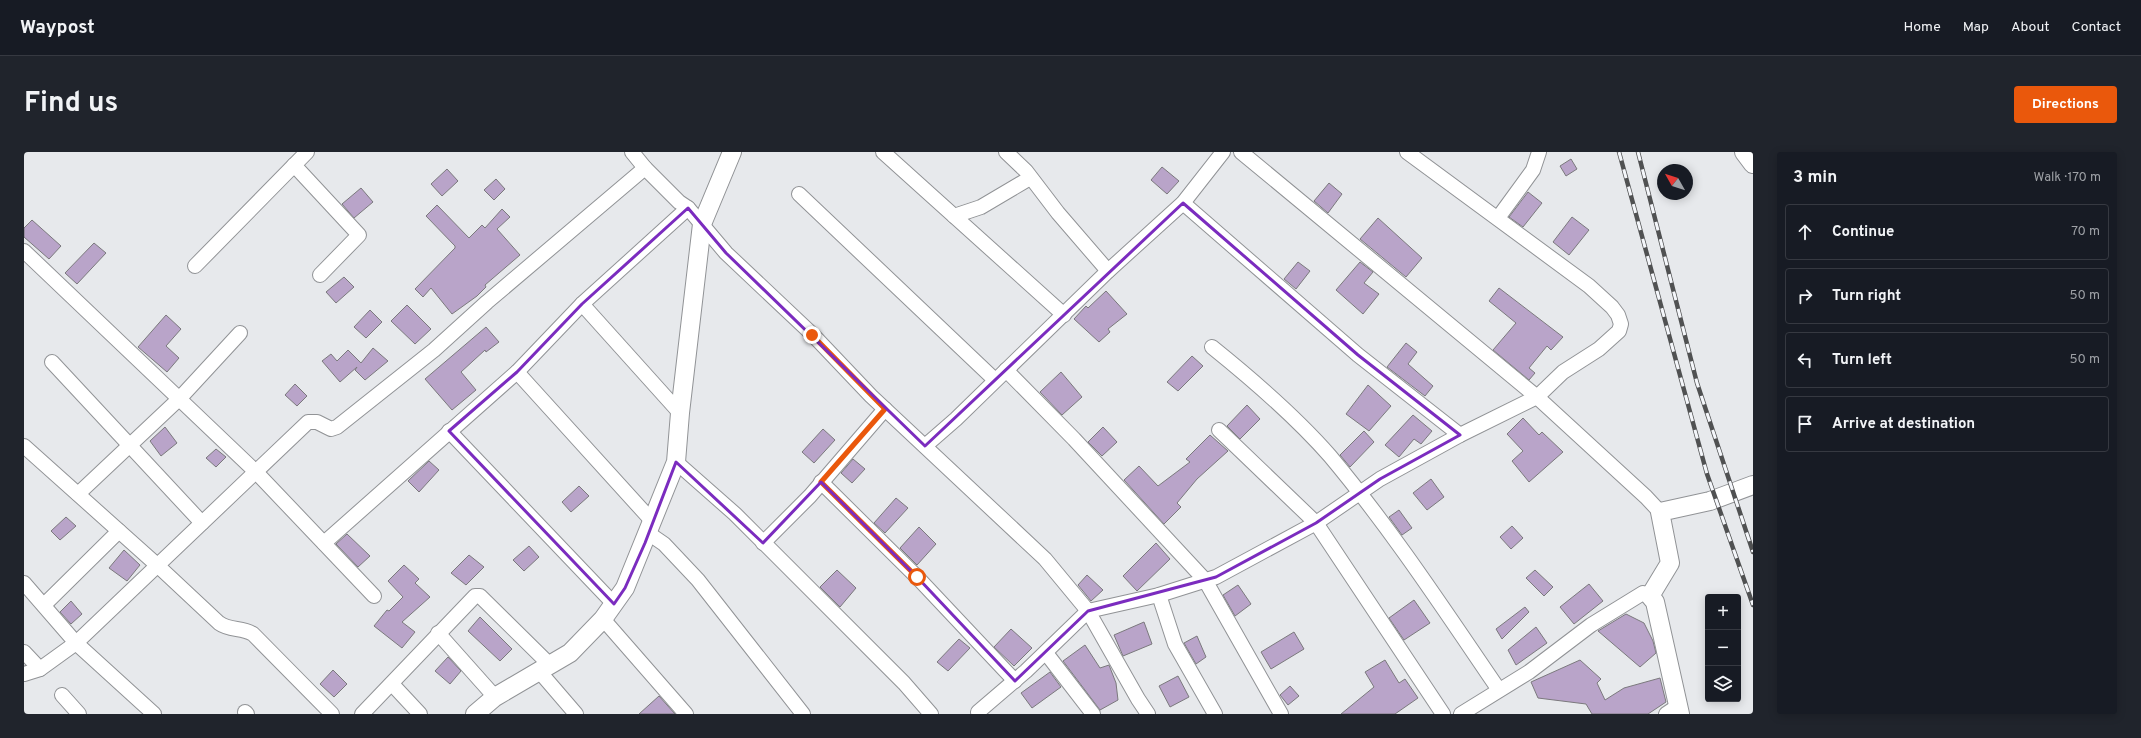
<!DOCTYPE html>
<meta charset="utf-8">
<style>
:root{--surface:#171b24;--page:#20242c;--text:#f1f3f6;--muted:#9ea1a6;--line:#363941;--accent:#ea580c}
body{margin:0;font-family:Overpass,sans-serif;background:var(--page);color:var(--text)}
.controls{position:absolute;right:12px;bottom:12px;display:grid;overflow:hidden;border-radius:4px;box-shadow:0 2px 10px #0003}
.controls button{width:36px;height:36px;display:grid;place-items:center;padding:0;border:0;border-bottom:1px solid var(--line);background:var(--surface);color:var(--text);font:20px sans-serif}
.compass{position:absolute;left:1633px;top:12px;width:36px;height:36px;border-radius:50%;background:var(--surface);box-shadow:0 2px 10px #0003;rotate:309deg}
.stop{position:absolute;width:12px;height:12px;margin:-9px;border:3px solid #ea580c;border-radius:50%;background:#fff}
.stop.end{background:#ea580c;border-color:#fff;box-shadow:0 1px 4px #0008}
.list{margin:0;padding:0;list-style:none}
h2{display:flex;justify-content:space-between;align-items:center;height:52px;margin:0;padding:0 16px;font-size:17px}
h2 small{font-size:13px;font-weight:400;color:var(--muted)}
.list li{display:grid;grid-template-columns:26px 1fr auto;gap:12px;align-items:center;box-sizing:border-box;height:56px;margin:0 8px 8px;padding:0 8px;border:1px solid var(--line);border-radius:4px}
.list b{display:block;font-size:15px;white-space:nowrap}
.list em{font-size:13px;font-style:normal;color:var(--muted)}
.icon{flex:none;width:22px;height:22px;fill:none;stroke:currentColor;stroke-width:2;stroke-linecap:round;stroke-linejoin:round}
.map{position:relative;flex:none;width:1729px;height:562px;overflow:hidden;border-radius:4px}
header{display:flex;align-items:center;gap:24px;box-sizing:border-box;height:56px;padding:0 20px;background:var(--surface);border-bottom:1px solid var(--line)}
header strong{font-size:19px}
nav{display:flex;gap:22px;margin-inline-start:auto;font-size:14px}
.intro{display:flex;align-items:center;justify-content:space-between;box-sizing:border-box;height:96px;padding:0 24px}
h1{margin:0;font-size:28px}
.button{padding:10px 18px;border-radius:4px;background:var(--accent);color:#fff;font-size:14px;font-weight:700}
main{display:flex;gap:24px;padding:0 24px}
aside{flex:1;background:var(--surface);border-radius:4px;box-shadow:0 2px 10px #0003}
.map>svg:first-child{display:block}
</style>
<header>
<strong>Waypost</strong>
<nav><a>Home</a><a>Map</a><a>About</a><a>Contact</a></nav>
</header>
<div class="intro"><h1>Find us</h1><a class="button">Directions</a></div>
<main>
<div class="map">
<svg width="1729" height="562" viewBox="0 0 1729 562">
<rect width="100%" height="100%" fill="#e7e9ec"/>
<g fill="#b9a4c9" stroke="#7b797d">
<path d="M1547,7L1553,17L1542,24L1536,14Z"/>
<path d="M1138,15L1155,29L1143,42L1127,28Z"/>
<path d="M423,17L434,29L418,44L407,32Z"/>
<path d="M472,27L481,37L470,48L460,38Z"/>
<path d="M1305,31L1318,42L1304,61L1290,49Z"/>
<path d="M337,36L349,50L330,66L318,52Z"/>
<path d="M1504,40L1518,51L1499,75L1485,65Z"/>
<path d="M413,53L445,86L458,73L461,76L478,57L486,65L473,77L496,103L461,133L462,135L453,144L428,162L407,136L399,145L391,137L431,96V94L402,64Z"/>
<path d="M1548,65L1565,78L1545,103L1529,90Z"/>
<path d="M1354,66L1398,106L1382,125L1336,87Z"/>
<path d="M8,68L37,94L25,107L0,85V76Z"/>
<path d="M70,91L82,101L53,132L41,121Z"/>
<path d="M1274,110L1286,119L1272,137L1260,127Z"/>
<path d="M1336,110L1349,120L1340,131L1355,142L1339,162L1312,138Z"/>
<path d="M320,125L330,135L312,151L302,140Z"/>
<path d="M1475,136L1539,185L1527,198L1523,194L1505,216L1511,221L1505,228L1469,198L1492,171L1465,149Z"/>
<path d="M1082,139L1103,162L1084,177L1086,180L1075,190L1050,167L1062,154L1064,156Z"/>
<path d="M383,153L407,177L391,192L367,169Z"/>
<path d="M346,158L358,170L342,186L330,175Z"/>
<path d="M142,163L157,177L142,194L155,206L143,220L114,195Z"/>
<path d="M462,175L475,190L462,200L461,198L437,220L452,238L428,258L401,227Z"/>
<path d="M1382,191L1393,200L1384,212L1409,234L1401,244L1363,215Z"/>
<path d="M349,196L364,209L341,228L331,218L333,215L316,230L298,209L307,202L313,209L324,198L337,211Z"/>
<path d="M1168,204L1179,214L1154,239L1143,230Z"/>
<path d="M1037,220L1058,245L1038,263L1016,240Z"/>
<path d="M271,232L283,244L273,254L261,243Z"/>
<path d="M1344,233L1367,254L1345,279L1322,262Z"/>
<path d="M1223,253L1236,267L1216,287L1203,274Z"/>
<path d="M1389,263L1408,279L1397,292L1390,287L1375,305L1361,293Z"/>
<path d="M1499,266L1515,283L1518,280L1539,300L1505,330L1488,309L1499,299L1483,282Z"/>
<path d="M141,275L153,291L137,304L126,289Z"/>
<path d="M1079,275L1093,290L1078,304L1064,290Z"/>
<path d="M799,277L811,288L790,311L778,300Z"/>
<path d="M1340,279L1350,290L1326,315L1316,303Z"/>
<path d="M1186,283L1204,299L1173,327L1153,351L1157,355L1140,372L1100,328L1115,314L1134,334L1166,310L1162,307Z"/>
<path d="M192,297L202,305L192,315L182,306Z"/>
<path d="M829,307L841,317L828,331L817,321Z"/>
<path d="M405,309L415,318L395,340L384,329Z"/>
<path d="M1407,327L1420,345L1403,358L1389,341Z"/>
<path d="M555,334L565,344L547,360L538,350Z"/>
<path d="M872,346L884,356L861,381L850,371Z"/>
<path d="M1375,358L1388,376L1378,383L1365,365Z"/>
<path d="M42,365L52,374L36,388L27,379Z"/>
<path d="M1488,374L1499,386L1487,397L1476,385Z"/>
<path d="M895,375L912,392L893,413L876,396Z"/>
<path d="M323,382L346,404L334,415L312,392Z"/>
<path d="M1132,391L1146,407L1113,439L1099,424Z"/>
<path d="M505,394L515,405L500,419L489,408Z"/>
<path d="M100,398L116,413L103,429L85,416Z"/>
<path d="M445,403L460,415L442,433L427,421Z"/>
<path d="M380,413L395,427L391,431L406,445L378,470L391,480L378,496L350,474L363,458L365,459L379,445L364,429Z"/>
<path d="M813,418L832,436L816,455L796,435Z"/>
<path d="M1511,418L1529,435L1520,444L1502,426Z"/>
<path d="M1063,423L1079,438L1067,449L1054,433Z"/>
<path d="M1565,432L1579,449L1550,472L1536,455Z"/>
<path d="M1214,433L1227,452L1211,464L1199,443Z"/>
<path d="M1390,448L1406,471L1380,488L1365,466Z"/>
<path d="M47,449L58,462L47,472L36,460Z"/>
<path d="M1501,455L1505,460L1478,487L1472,477Z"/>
<path d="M1602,462L1620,471L1629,489L1632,501L1616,515L1574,479Z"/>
<path d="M456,465L488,497L476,509L444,479Z"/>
<path d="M1120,470L1128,492L1099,504L1090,483Z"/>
<path d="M1512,475L1523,491L1492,513L1484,498Z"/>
<path d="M987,477L1008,496L990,514L970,495Z"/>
<path d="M1270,480L1280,497L1247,517L1237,500Z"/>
<path d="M1173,484L1182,505L1172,512L1160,491Z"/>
<path d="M935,487L946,496L924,519L913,510Z"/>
<path d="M1061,493L1076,516L1085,513L1092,531L1094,548L1076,558L1039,509Z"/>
<path d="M424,505L437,519L426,532L411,519Z"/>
<path d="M1361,508L1375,531L1381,527L1394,546L1371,562H1317L1350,535L1341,520Z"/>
<path d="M1556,508L1577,527L1573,531L1581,548L1600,536L1636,526L1642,550L1624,562H1568L1562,552L1514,546L1507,530Z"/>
<path d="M309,518L323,532L310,545L296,532Z"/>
<path d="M1026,520L1037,535L1008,556L997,541Z"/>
<path d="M1154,524L1165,545L1146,555L1135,534Z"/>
<path d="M1266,534L1275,544L1264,553L1256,543Z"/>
<path d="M635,544L651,562H615Z"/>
</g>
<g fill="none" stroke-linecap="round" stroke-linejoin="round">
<g stroke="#919396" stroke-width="16">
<g id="minor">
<path d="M608,0L621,16"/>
<path d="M859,0L1040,163"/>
<path d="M982,0L1002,19L1034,61L1084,119"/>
<path d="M1217,0L1513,245L1622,345L1636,360"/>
<path d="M270,13L335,83L296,123"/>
<path d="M775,42L971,228"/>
<path d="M1159,51L1334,203L1436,283"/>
<path d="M930,64L957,55L1006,26"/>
<path d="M1474,66L1509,18L1515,0"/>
<path d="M0,99L232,320L350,444"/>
<path d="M171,114L283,0"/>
<path d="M558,152L656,261"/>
<path d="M1188,195C1229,228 1271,264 1306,304C1368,378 1421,459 1475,538"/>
<path d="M28,210L178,371"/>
<path d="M982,218L1050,287L1181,428L1257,562"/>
<path d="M493,220L629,370"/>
<path d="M1195,278L1292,371L1419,562"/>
<path d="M425,279L590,452"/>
<path d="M0,294L133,413L195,471C206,479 218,475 229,482L308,562"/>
<path d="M901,294L932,267L1084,119L1159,51L1199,0"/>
<path d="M652,310L711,362L880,531L907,562"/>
<path d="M797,330L893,425L991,529"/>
<path d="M54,342L156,246L216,181"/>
<path d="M624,381L640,392L674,428L779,562"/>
<path d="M300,391L493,220L558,152L664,56"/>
<path d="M739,391L786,344L861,257"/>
<path d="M0,431L52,491L130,562"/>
<path d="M1135,443L1151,492L1191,562"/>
<path d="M20,453L95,379"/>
<path d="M579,467L662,562"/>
<path d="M414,481L471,545"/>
<path d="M0,500L16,517"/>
<path d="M1022,501L1069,562"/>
<path d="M515,519L552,562"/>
<path d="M0,522L16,517L52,491L284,270H293L307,277L313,275L410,198L463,150L621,16L655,50L664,56L702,101L789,183L847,244L1021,407L1064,459L1135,443L1192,425L1292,371L1356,327L1436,283L1513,245L1539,220L1575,197L1595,179L1597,172L1594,163L1588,155L1565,134L1383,0"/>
<path d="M368,532L396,562"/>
<path d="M38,543L55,562"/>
<path d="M221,560L223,562"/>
<path d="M954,560L1002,519L1064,459L1114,547L1124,562"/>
<path d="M338,562L451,444H456L526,513"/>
<path d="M1437,562L1505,520L1567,473L1619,441L1626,444"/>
<path d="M1642,562L1654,554"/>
</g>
</g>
<g stroke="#919396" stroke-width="20">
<g id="tertiary">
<path d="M1720,0L1729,12"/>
<path d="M451,562L471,545L546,501L579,467L601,436L652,310L656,261L678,72L708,0"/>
<path d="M1656,562L1631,450L1626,444L1646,411L1636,360L1686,349L1729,333"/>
</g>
</g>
<use href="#minor" stroke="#fff" stroke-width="14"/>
<use href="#tertiary" stroke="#fff" stroke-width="18"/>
<g stroke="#505152" stroke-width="4.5">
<g id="rail">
<path d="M1595,0L1683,322L1729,453"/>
<path d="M1614,0L1673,231L1729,400"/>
</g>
</g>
<use href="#rail" stroke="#f4f6fa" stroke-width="3" stroke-dasharray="9" stroke-linecap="butt"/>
</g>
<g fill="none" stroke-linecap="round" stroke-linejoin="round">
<path stroke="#ea580c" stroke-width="5" d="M788,183L861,257L797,330L893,425"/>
</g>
<path fill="none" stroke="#7b2cbf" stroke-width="3" stroke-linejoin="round" d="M1159,51L1334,203L1436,283L1356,327L1292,371L1192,425L1064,459L991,529L893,425L797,330L739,391L652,310L621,391L601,436L590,452L425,279L493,220L558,152L664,56L702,101L901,294Z"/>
</svg>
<div class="controls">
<button>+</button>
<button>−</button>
<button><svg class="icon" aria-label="layers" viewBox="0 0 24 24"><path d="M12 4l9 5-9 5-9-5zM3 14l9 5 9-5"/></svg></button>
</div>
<svg class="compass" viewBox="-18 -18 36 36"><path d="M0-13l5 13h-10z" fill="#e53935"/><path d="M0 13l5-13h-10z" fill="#9ea1a6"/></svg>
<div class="stop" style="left:893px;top:425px"></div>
<div class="stop end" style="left:788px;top:183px"></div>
</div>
<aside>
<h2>3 min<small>Walk · 170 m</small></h2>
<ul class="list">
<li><svg class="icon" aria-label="ahead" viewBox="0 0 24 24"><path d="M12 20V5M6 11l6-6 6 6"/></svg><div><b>Continue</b></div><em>70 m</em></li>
<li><svg class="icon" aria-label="right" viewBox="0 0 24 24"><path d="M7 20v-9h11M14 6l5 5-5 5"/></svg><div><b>Turn right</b></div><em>50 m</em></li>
<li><svg class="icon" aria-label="left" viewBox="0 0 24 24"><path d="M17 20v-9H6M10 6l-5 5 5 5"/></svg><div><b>Turn left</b></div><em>50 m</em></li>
<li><svg class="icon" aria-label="arrive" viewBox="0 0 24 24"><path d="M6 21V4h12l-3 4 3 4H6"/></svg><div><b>Arrive at destination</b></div></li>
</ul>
</aside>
</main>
